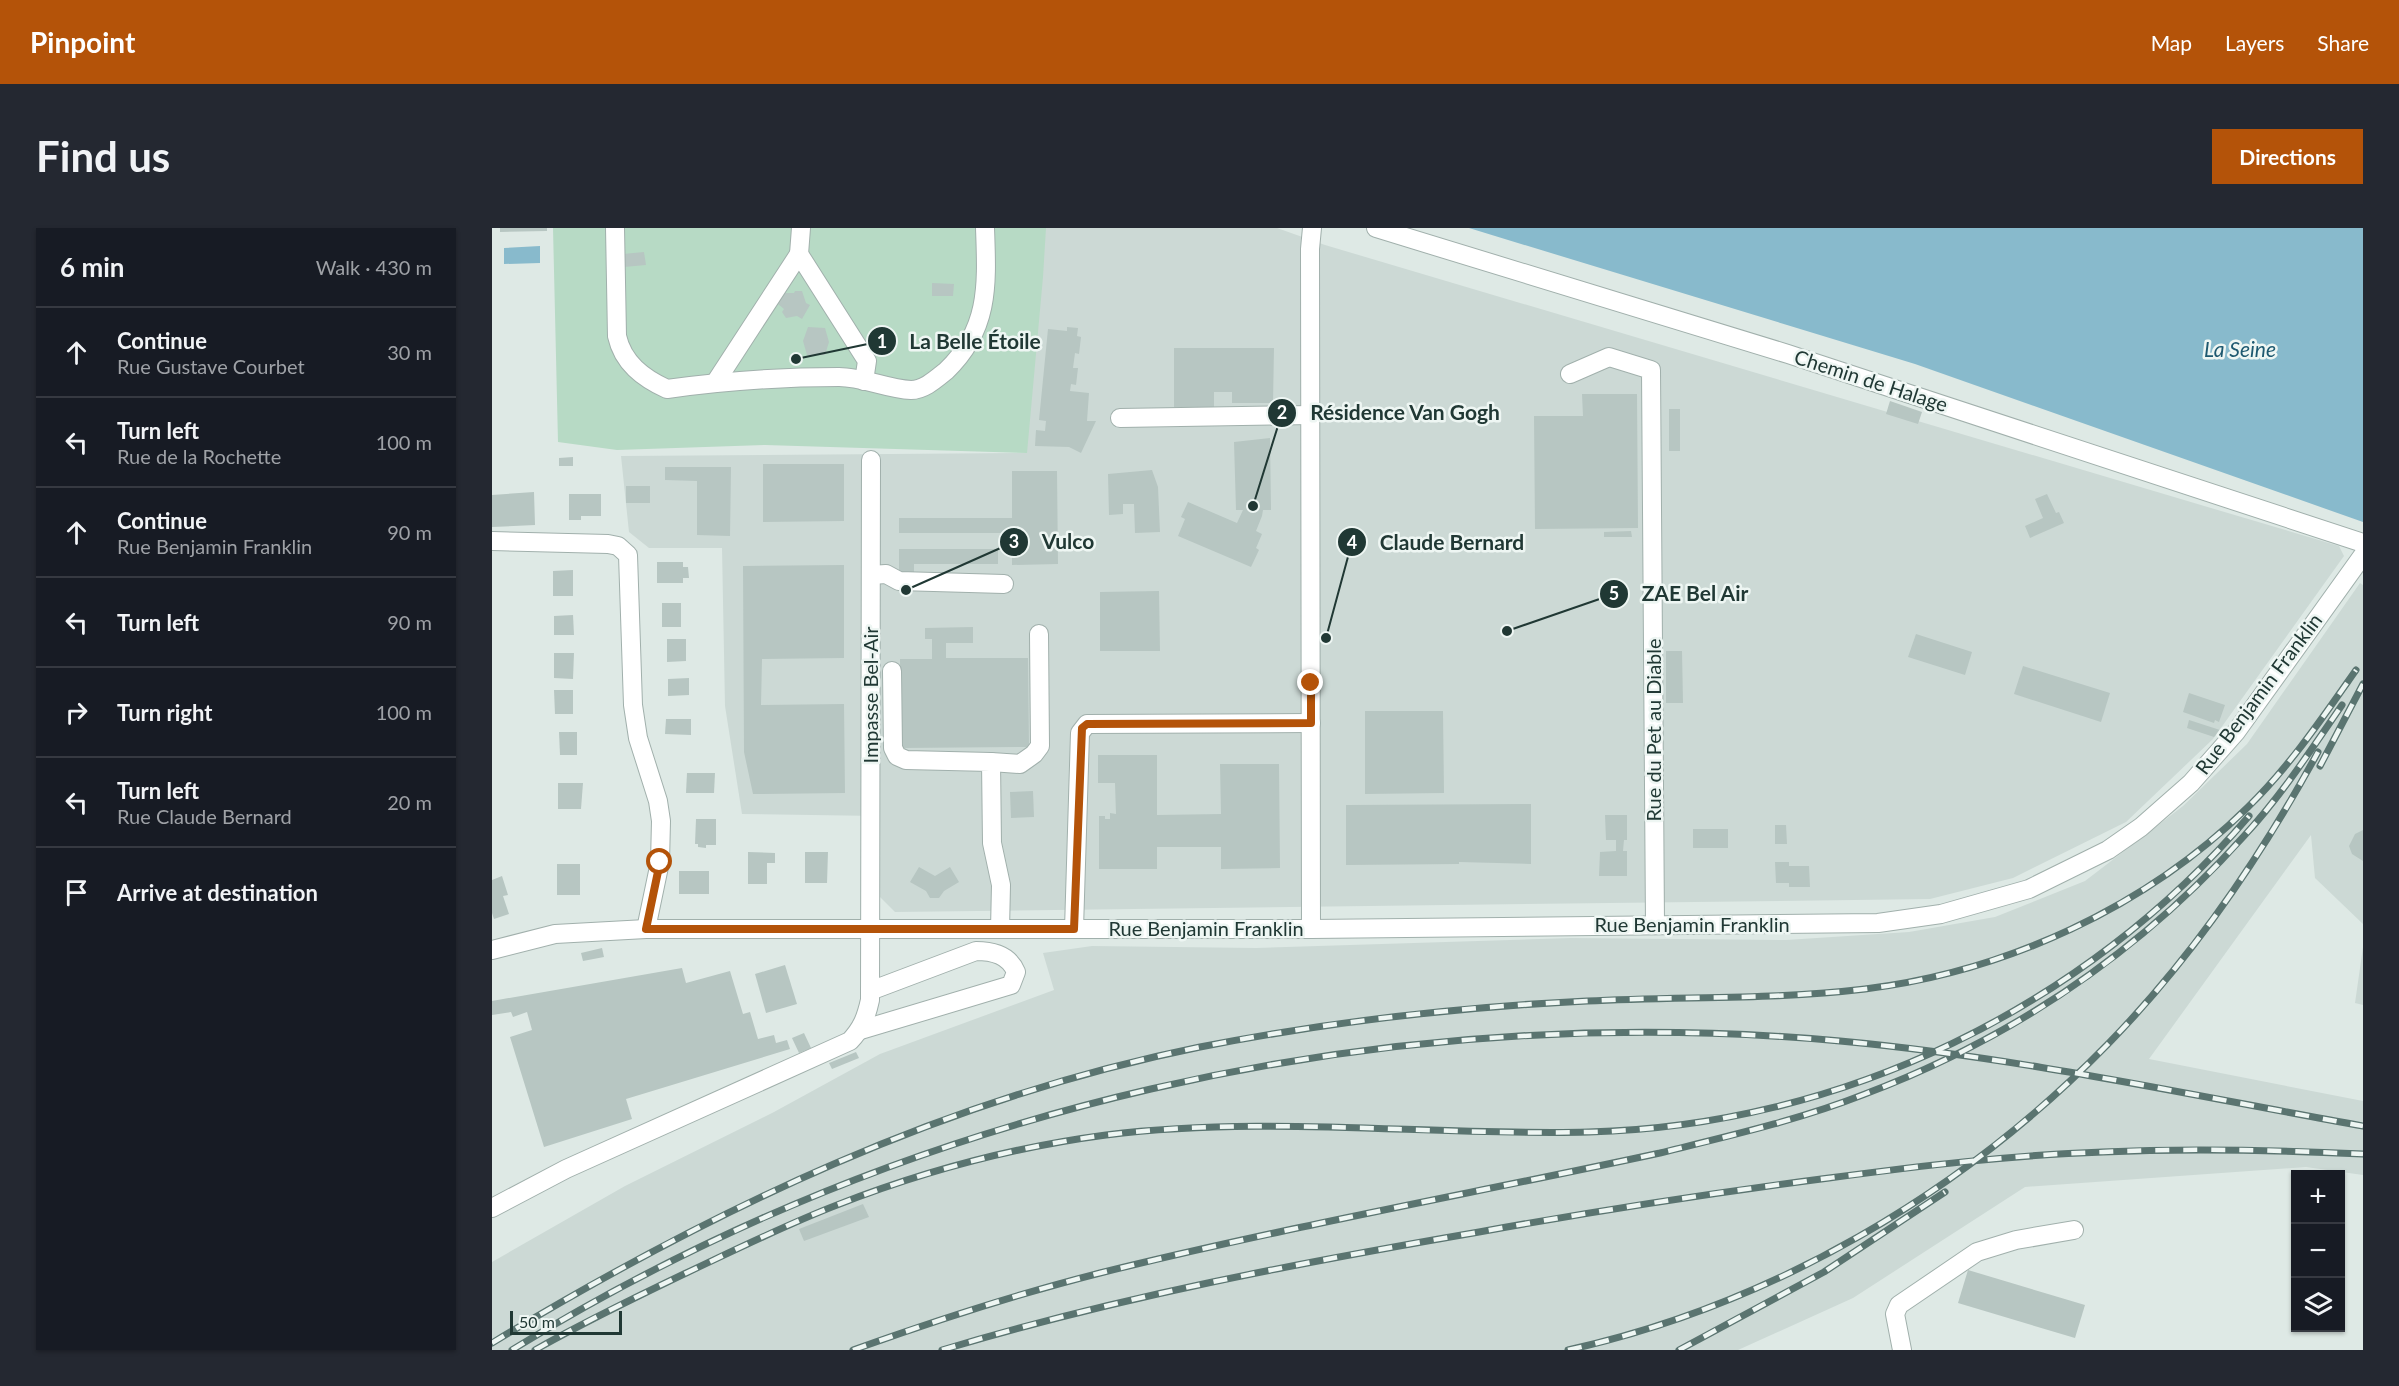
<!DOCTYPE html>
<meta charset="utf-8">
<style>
:root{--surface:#171b24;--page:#242831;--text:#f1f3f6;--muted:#9ea1a6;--line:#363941;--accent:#b45309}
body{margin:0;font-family:Lato,sans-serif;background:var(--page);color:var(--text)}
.controls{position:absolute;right:18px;bottom:18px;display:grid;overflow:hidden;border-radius:0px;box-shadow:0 2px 4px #0004}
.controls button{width:54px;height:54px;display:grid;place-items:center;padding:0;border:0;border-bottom:2px solid var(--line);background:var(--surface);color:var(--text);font:30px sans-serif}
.scale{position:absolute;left:18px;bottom:15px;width:112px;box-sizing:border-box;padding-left:6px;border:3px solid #203834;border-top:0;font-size:16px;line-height:21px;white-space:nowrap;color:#203834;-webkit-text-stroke:4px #eef6f3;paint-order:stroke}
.stop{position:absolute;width:18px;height:18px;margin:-14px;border:4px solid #b45309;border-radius:50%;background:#fff}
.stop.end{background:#b45309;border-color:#fff;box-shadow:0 2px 6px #0008}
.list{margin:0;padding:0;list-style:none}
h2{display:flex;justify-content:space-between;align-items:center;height:78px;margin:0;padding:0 24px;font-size:26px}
h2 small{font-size:20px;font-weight:400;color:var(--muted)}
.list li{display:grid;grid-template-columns:39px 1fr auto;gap:18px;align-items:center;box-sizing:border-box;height:90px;padding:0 24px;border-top:2px solid var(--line)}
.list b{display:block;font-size:22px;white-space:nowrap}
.list p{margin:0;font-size:20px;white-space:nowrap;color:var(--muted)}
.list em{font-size:20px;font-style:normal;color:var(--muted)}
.icon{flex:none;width:33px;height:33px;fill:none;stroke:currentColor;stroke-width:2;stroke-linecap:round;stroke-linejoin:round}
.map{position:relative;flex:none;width:1871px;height:1122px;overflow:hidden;border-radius:0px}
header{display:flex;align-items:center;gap:36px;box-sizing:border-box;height:84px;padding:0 30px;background:var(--accent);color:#fff}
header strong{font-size:28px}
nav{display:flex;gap:33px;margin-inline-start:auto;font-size:21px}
.intro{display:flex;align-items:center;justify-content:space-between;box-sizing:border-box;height:144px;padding:0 36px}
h1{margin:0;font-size:42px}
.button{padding:15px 27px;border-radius:0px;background:var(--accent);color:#fff;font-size:21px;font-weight:700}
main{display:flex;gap:36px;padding:0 36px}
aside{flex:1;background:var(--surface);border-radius:0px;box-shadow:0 2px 4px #0004}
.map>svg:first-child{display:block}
</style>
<header>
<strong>Pinpoint</strong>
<nav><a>Map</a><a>Layers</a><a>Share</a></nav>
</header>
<div class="intro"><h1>Find us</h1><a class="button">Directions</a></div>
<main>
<aside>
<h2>6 min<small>Walk · 430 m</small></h2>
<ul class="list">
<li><svg class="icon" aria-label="ahead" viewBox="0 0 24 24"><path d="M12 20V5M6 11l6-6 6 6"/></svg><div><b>Continue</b><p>Rue Gustave Courbet</p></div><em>30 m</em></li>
<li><svg class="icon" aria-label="left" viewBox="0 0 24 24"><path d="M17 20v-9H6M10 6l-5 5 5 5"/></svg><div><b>Turn left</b><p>Rue de la Rochette</p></div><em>100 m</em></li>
<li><svg class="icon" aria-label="ahead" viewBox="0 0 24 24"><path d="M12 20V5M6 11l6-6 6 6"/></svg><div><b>Continue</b><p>Rue Benjamin Franklin</p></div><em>90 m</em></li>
<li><svg class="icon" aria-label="left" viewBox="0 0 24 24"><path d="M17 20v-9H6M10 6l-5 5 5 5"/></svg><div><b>Turn left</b></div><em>90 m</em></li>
<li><svg class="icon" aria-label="right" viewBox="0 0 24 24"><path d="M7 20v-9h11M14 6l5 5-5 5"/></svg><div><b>Turn right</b></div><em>100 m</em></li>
<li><svg class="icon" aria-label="left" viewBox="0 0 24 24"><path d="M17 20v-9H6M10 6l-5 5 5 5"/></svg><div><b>Turn left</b><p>Rue Claude Bernard</p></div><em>20 m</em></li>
<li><svg class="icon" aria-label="arrive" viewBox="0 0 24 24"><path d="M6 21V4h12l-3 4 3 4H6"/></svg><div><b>Arrive at destination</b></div></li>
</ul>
</aside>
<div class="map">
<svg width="1871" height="1122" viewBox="0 0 1871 1122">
<rect width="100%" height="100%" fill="#dee9e5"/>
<g fill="#ccd9d5">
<path d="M551,0H785L833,17L1847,318L1852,328L1721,511L1634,594L1521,650L1438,671L403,684L387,668V588L250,586L233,478L230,320H157L137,304L129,228L534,225Z"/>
<path d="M1868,355L1871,357V696L1823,650L1819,607L1657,831L1871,873V947L1814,939L1533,959L1361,1070L1246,1122H0V1034L133,958L282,884L388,826L562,762L551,725L600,718L764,720L1079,710L1294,712L1417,704L1503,689L1593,653L1691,578L1755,516Z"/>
<path d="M1871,719V777L1863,775Z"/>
</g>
<path fill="#b7dac5" d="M61,0H554L551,49L535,225L273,217L125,222L66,214Z"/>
<g fill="#88bacc">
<path d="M977,0H1871V294L1423,136Z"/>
<path d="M48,18V35L12,36V20Z"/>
</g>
<g fill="#b7c6c2">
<path d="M8,0H55V3L8,4Z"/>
<path d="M152,24L154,37L132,39L131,26Z"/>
<path d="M440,55L462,56L461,68H440Z"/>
<path d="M303,63H310L314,75L318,77L310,91L305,88L294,90L290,84L292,81L286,76L293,65H302Z"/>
<path d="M316,99L333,100L337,114L333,127H315L311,113Z"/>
<path d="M575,99L586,100L585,108L589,109L587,126L583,125L581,140H586L584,157L579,156L578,163L597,165L595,193H604L589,225L577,219L543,218L544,202L553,203L554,193L547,192L556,101L575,103Z"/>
<path d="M682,120H782L781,175H740V164H722V179H682Z"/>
<path d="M1090,166H1145L1146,300L1043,301L1042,188H1091Z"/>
<path d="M1398,173L1430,184L1426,196L1394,186Z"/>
<rect x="1177" y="181" width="11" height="42"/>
<path d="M778,210L779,282H771L770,288L764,303L770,306L764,320L767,322L759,339L686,308L693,291L689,289L696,274L745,295L751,282H744L742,214Z"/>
<path d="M81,229V238H67V230Z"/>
<path d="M271,236H352V293L271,294Z"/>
<path d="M173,239H239L238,308L205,307V253L173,252Z"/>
<path d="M660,242L666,259L668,304L643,305L642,276H631V286L617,287L616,246Z"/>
<path d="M520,243H565L566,336L520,337V305H407V290H520Z"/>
<rect x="134" y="258" width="24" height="17"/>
<path d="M42,264L43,297L0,299V267Z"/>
<path d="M77,266H109V288H89V292H77Z"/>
<path d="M1555,266L1564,285L1567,284L1572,295L1538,310L1533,298L1551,290L1543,271Z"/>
<path d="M1139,303L1140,309H1112V304Z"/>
<path d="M407,321H506V336H422V347H407Z"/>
<path d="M165,334H191V339H196L197,350H191V355H165Z"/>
<path d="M352,337V430L270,431L269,477L352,476L353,565L261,566L252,524L251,338Z"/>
<path d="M81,342V368H61V343Z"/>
<path d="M667,363L668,423H608V364Z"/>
<rect x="170" y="375" width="19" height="24"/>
<path d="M81,387L82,407H62V388Z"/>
<path d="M481,399V415H454V430H536L537,519L409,520L408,431H440V411H433V400Z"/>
<path d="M1424,406L1480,424L1473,447L1416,429Z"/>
<path d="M175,411H194V433L175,434Z"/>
<path d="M1174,423H1190L1191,475H1174Z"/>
<path d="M62,425H82L81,451L62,450Z"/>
<path d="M1531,438L1618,465L1609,494L1522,466Z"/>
<path d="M197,450V467L176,468V451Z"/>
<path d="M62,462H81V486H63Z"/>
<path d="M1697,465L1733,477L1727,494L1723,492L1722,495L1691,484Z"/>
<path d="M873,483H951L952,565L873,566Z"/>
<path d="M174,491H199V507L173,506Z"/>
<path d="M1697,492L1728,502L1722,509L1695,500Z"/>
<path d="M67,504H85V527H68Z"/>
<path d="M606,527H665V587L729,586L728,536H787L788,640L729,641V619H665V641H607V588H613V591H618V585L624,586L623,555H606Z"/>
<path d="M195,545H223L222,565H194Z"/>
<path d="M66,555H91L89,581H66Z"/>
<path d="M541,563L542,589L519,590L518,564Z"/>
<path d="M1039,576V636L967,634V636L854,637V577Z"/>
<path d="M1113,587H1135V612H1132L1131,623H1135V648H1107L1108,624L1124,623V612H1114Z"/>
<path d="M204,591H224V617H214V620L206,619V616H203Z"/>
<path d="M1283,597H1294L1295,616H1283Z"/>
<rect x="1201" y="601" width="35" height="19"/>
<path d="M1871,602V633L1860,626L1857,618L1863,606Z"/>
<path d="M256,624L283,625V635H275V656H256Z"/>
<path d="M313,624H336L335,655H313Z"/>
<path d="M1283,634H1297V638H1317L1318,659H1297V655H1284Z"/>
<rect x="65" y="636" width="23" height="31"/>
<path d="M427,639L443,648L458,639L467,654L452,663L447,670H438L434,663L418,654Z"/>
<rect x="187" y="643" width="30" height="23"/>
<path d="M10,648L16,667L11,668L17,686L2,691L0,685V652Z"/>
<path d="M110,720L112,729L91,733L89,725Z"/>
<path d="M293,737L305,776L274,785L263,746Z"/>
<path d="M190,740L194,755L238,743L251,786L258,784L266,811L282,807L284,815L295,812L298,821L134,871L140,891L52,919L18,809L40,802L35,784L21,789L19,784L0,787V773Z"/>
<path d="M312,805L319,820L307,825L300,810Z"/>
<path d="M364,824L367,830L340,841L337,835Z"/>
<path d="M371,976L377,989L312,1013L307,1001Z"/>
<path d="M1476,1042L1593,1077L1583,1110L1466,1075Z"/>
</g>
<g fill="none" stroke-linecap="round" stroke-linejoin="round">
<g stroke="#a1b0ac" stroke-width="20">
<g id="minor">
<path d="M123,0L125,108C131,135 151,150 175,161C232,153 289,149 347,149C371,149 395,161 419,162C432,162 444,151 454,143C498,101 495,56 493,0"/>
<path d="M884,0L1296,126L1871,315"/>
<path d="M307,26L309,0"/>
<path d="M1078,146L1117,129L1159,142L1163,697"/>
<path d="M223,155L307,26L375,133L372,153"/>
<path d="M628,190L818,187"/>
<path d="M0,313L116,316L126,318L136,327L141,477L146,510L166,573L169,593L168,634L154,701"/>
<path d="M379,347L394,346L407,353L512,356"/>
<path d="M400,443L401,520L405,528L414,532L499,534L500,615L509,657L508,701"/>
<path d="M499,534L528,536L542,526L548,518L547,406"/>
<path d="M582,701L588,505L595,496L819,495"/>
<path d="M819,701L818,21L820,0"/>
<path d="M0,722L63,706L154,701H819L1386,695L1449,686L1537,661L1616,622L1649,599L1699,555L1744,504L1871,327"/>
<path d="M369,802L519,757L524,744C517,727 501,723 484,723L378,763"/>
<path d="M0,980L74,941L358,813C370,800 374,790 378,772L379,232"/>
<path d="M1410,1122L1403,1086L1407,1077L1485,1024L1524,1012L1582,1002"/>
</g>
</g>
<use href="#minor" stroke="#fff" stroke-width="18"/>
<g stroke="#5a7470" stroke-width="7">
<g id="rail">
<path d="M1828,538L1871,456"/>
<path d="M0,1115C220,982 454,870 708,819C836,794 965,779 1095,773C1188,768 1281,772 1373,761C1513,744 1655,679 1756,579C1798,538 1831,489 1864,442"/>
<path d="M20,1122C414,879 887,772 1348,813C1524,829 1698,867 1871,898"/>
<path d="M43,1122C92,1094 142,1070 192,1046C243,1022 293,997 345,977C432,943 522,919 614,907C775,887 936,908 1097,904C1349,898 1594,779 1757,588"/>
<path d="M361,1122C442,1093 525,1066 608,1045C794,999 982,965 1168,925C1237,908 1307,892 1373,866C1521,810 1646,726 1752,608C1789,568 1819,522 1850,477"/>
<path d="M450,1122C626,1069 807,1035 987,1004C1103,983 1220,965 1337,950C1428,938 1519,927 1611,924C1697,920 1784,922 1871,926"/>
<path d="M1076,1122C1279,1077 1469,966 1615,817C1699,731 1769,629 1826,524"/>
<path d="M1187,1122L1332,1044L1453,964"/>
</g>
</g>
<use href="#rail" stroke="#eef6f3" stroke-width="4.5" stroke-dasharray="14" stroke-linecap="butt"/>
</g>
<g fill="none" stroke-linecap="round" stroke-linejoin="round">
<path stroke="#b45309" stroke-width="8" d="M168,634L154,701H582L590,500L595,496L819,495V455"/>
</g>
<g text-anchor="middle" stroke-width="5" stroke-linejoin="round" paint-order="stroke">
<g font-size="20" fill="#203834" stroke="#eef6f3">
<text transform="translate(1379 153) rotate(18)" y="7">Chemin de Halage</text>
<text transform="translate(1767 466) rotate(-53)" y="7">Rue Benjamin Franklin</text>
<text transform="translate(379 467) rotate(-90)" y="7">Impasse Bel-Air</text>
<text transform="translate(1162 502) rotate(-90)" y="7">Rue du Pet au Diable</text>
<text x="1200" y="704">Rue Benjamin Franklin</text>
<text x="714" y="708">Rue Benjamin Franklin</text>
</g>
<g font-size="21" font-style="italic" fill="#1e5970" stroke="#eef6f3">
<text x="1748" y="129">La Seine</text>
</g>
</g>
<path fill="none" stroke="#203834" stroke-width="2" d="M304 131L390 113M761 278L790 185M414 362L522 314M834 410L860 314M1015 403L1122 366"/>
<g fill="#203834" stroke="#eef6f3" stroke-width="2">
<circle cx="304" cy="131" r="6"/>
<circle cx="761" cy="278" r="6"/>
<circle cx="414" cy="362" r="6"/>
<circle cx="834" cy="410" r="6"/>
<circle cx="1015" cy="403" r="6"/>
<circle cx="390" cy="113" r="15"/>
<circle cx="790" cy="185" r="15"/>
<circle cx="522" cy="314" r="15"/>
<circle cx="860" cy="314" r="15"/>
<circle cx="1122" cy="366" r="15"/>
</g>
<g font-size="18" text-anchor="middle" font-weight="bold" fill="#fff">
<text x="390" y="120">1</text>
<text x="790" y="191">2</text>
<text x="522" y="320">3</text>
<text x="860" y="321">4</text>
<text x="1122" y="372">5</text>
</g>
<g font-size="21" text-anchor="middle" font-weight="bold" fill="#203834" stroke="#eef6f3" stroke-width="5" stroke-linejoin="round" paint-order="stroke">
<text x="483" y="121">La Belle Étoile</text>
<text x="913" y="192">Résidence Van Gogh</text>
<text x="576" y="321">Vulco</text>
<text x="960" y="322">Claude Bernard</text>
<text x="1203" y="373">ZAE Bel Air</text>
</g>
</svg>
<div class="controls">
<button>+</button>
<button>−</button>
<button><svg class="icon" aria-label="layers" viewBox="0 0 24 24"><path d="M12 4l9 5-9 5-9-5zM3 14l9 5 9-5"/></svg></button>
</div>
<div class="scale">50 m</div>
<div class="stop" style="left:168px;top:634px"></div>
<div class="stop end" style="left:819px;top:455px"></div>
</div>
</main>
